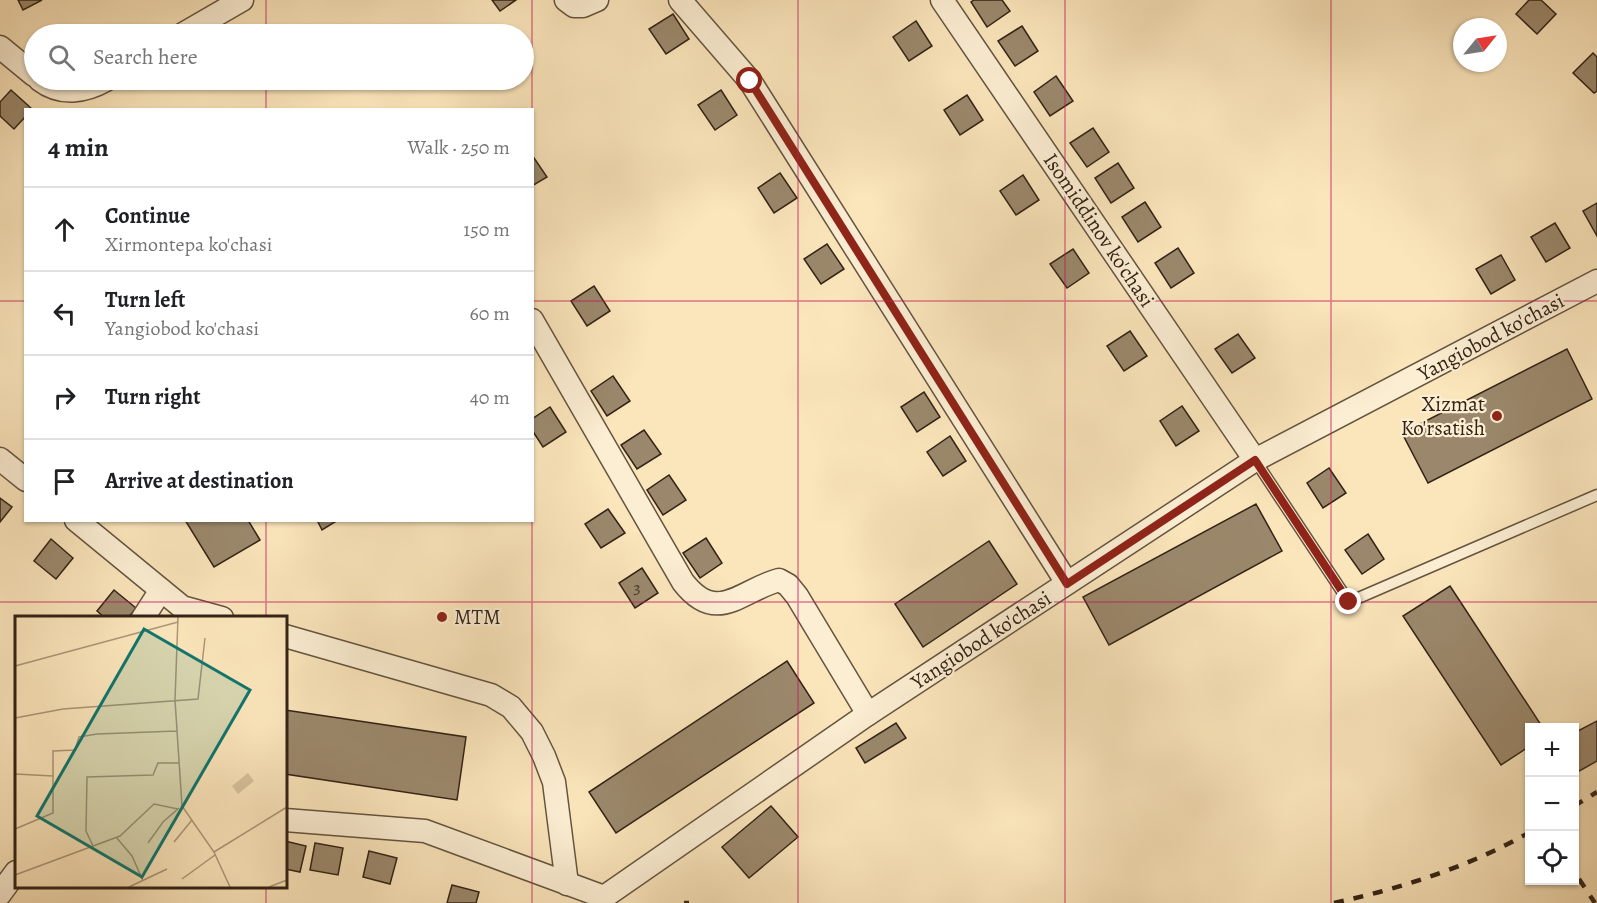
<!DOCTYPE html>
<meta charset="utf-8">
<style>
:root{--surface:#fff;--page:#f6f6f6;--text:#202124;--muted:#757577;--line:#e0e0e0}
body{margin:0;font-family:Alegreya,serif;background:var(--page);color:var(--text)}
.controls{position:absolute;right:18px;bottom:18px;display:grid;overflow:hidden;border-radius:0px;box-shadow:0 2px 4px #0004}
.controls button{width:54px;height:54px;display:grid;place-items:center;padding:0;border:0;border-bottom:2px solid var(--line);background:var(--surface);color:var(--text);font:30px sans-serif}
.compass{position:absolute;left:1453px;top:18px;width:54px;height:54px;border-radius:50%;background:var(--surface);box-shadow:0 2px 4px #0004;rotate:60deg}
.stop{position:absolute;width:18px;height:18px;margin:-14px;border:4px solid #8f2418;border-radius:50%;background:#fff}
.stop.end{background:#8f2418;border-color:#fff;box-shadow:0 2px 6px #0008}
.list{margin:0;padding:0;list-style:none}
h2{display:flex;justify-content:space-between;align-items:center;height:78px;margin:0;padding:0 24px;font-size:26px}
h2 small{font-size:20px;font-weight:400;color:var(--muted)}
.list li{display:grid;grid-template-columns:39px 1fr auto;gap:18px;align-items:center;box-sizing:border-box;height:84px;padding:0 24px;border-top:2px solid var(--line)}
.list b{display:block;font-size:22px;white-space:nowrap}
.list p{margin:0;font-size:20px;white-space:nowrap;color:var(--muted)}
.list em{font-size:20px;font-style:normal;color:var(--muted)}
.icon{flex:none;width:33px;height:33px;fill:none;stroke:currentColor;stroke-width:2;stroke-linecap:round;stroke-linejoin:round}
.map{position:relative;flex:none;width:1597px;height:903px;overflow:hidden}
.search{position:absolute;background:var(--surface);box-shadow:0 2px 4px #0004;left:24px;top:24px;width:510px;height:66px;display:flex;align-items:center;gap:15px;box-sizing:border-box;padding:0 21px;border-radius:33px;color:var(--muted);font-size:22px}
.panel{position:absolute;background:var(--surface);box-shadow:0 2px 4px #0004;left:24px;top:108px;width:510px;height:414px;border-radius:0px}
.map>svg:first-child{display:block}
</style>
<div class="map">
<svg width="1597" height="903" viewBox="0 0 1597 903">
<rect width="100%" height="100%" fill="#fbe5bb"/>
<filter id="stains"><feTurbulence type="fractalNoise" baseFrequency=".00333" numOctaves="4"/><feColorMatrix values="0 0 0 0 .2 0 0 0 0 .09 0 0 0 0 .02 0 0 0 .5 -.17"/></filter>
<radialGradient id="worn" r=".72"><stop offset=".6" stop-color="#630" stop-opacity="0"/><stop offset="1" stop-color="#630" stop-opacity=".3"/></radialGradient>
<g fill="#9b886c" stroke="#322316" stroke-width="1.5">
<path d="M18,0H42L23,10Z"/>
<path d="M492,0H516L500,11Z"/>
<path d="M974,0H1002L1010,11L987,27L971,2Z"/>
<path d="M1529,0H1541L1556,14L1537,34L1516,14Z"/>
<path d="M673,14L689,39L666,54L649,29Z"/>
<path d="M916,21L932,46L909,61L893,37Z"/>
<path d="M1022,26L1038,51L1015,66L998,41Z"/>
<path d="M1593,53L1597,57V91L1594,93L1573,73Z"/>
<path d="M1056,76L1073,101L1050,116L1034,92Z"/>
<path d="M11,90L32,109L26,110V116L14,129L0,116V102Z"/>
<path d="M721,90L737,115L715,130L698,105Z"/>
<path d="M967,95L983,120L960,135L944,110Z"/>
<path d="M1093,128L1109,152L1087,167L1070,143Z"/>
<path d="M532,155L547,177L532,186Z"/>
<path d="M1118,163L1134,188L1111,203L1095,178Z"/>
<path d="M780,173L797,198L774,213L758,188Z"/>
<path d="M1023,175L1039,200L1016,215L1000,191Z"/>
<path d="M1145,202L1161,227L1138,242L1122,217Z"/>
<path d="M1597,203V236L1583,211Z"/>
<path d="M1555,223L1570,248L1546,262L1531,237Z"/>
<path d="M827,244L844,269L821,284L804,259Z"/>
<path d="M1178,248L1194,273L1171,288L1155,263Z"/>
<path d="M1073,249L1089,273L1067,288L1050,264Z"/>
<path d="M1501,255L1515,280L1491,294L1476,269Z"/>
<path d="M594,286L610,311L587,326L571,301Z"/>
<path d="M1130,331L1147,356L1124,371L1107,346Z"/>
<path d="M1238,334L1255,358L1232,373L1215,349Z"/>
<path d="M1567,349L1592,399L1428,483L1402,433Z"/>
<path d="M613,376L630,401L607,416L591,391Z"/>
<path d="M924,392L940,417L917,432L901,407Z"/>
<path d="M1182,406L1199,431L1176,446L1160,421Z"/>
<path d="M550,407L566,432L543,447L532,430V419Z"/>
<path d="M644,430L661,454L637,469L621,445Z"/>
<path d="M950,436L966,461L943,476L927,452Z"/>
<path d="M1329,468L1346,493L1323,508L1307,483Z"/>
<path d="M669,475L686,500L663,515L647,490Z"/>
<path d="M0,498L12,507L0,522Z"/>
<path d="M1256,504L1282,551L1109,645L1083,597Z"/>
<path d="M608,509L625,533L601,548L585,524Z"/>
<path d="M185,520H248L260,540L214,567Z"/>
<path d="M317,520H338L322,530Z"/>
<path d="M1368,534L1384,559L1362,574L1345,550Z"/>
<path d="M706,538L722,563L700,578L683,553Z"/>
<path d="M51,539L73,558L56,579L34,561Z"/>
<path d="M989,541L1017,584L923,647L895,604Z"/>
<path d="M642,568L658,593L635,608L619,583Z"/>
<path d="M1450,586L1543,728H1530V746L1501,765L1403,616Z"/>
<path d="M114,590L136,608L128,618H105L97,611Z"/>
<path d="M787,661L814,703L616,833L589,792Z"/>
<path d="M285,710L466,737L457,800L285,774Z"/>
<path d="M1597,721V761L1574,774V733Z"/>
<path d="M896,723L906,738L865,763L856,748Z"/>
<path d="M771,806L798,837L749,878L722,847Z"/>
<path d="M285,841L306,846L300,872L285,869Z"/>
<path d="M315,843L343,848L338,875L310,870Z"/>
<path d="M369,851L397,858L390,884L363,877Z"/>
<path d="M452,885L479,892L476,903H447Z"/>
</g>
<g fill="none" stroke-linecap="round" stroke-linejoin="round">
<g stroke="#64543f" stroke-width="13">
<path id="service" d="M1255,460L1349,602L1597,495"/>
</g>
<g stroke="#64543f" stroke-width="25">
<g id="minor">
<path d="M566,0L574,6H583L597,0"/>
<path d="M680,0L750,81L1067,583"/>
<path d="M942,0L1255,460"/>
<path d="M183,34L242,0"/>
<path d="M0,47L34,75"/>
<path d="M40,80C61,96 85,92 106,80"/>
<path d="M532,320L683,582C717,626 741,590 779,580L788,585L797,596L868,714"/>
<path d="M0,459L26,480"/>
<path d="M76,520L182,607L222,618"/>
<path d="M143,618L161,590"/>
<path d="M285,636L491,695L511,707L532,732L544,756L554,782L567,884"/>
<path d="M285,820L425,831L604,897"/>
<path d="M0,894L16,872"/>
<path d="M601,903L604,897L868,714L1255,460L1597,281"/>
</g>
</g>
<use href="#service" stroke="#fceed3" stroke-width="10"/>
<use href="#minor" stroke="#fceed3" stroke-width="22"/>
<g stroke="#322316" stroke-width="4.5" stroke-dasharray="10 10" stroke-linecap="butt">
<path d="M1574,806L1597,792"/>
<path d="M1579,879L1595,903"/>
<path d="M684,903H689"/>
<path d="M1334,903C1402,888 1469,867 1530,832"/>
</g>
</g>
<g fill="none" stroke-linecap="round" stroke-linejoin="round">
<path stroke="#8f2418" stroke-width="8" d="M750,81L1067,584L1255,460L1349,602"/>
</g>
<path fill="none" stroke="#c2185b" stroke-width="1.5" stroke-opacity="0.55" d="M266,0V34M532,0V110M798,0V903M1065,0V903M1331,0V903M266,80V110M0,301H26M532,301H1597M266,520V618M532,520V903M0,602H1597M266,886V903"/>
<g fill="#8f2418" stroke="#fceed3" stroke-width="2">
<circle cx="1497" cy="416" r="6"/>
<circle cx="442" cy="617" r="6"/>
</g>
<g text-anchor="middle" stroke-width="4.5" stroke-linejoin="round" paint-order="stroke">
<g font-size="18" fill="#4c3c2c">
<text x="637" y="593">3</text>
</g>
<g font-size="21" fill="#322316" stroke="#fceed3">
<text transform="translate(1099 230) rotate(56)" y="7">Isomiddinov ko'chasi</text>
<text transform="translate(1491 337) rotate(-28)" y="7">Yangiobod ko'chasi</text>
<text transform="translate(981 640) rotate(-33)" y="7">Yangiobod ko'chasi</text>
</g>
<g font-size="21" fill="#322316" stroke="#fceed3" text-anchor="end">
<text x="1485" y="411">Xizmat<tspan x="1485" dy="24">Ko'rsatish</tspan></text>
<text x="454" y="624" text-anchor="start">MTM</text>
</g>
</g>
<g transform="translate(15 616)">
<rect width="272" height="272" fill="#fbe5bb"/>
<path d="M233,157L239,165L223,178L217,170Z" fill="#d9c49f"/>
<path fill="none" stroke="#ab9779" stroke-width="1.5" d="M163,1L160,84L167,190L199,236L215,271M0,50L163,6M0,102L48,93L183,83L190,22M0,158L38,160M0,213L38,197V135L60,134L64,121L82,118L162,115M101,221L117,240L128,265M159,226L177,204M133,227L148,206L164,192M78,230L71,215L72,161L138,159L143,147H164M199,236L272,191M0,259L105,220L139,188L163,193M167,263L200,239M114,271L152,253M254,271L272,264"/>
<path fill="#0f766e" fill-opacity="0.15" stroke="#0f766e" stroke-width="3" d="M129,13L235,74L127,261L22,200Z"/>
<rect width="272" height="272" fill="none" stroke="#322316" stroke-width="3"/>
</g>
<rect width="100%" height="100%" filter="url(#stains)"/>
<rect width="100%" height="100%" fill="url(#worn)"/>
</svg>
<div class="controls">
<button>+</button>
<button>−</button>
<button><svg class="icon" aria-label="locate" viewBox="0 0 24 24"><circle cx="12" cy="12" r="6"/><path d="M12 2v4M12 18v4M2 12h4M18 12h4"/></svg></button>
</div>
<svg class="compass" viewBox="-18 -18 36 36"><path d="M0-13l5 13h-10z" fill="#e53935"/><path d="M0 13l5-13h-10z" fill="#757577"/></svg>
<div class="stop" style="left:750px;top:81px"></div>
<div class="stop end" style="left:1349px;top:602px"></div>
<div class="search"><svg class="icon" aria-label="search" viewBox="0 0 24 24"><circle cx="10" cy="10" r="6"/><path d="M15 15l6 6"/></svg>Search here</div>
<section class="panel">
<h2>4 min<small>Walk · 250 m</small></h2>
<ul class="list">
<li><svg class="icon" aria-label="ahead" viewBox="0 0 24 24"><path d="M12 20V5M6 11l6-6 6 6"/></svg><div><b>Continue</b><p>Xirmontepa ko'chasi</p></div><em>150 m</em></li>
<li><svg class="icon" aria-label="left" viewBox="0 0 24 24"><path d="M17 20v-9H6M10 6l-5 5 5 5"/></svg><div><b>Turn left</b><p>Yangiobod ko'chasi</p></div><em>60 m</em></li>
<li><svg class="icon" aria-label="right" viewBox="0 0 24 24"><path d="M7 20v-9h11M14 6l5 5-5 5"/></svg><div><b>Turn right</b></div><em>40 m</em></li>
<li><svg class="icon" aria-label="arrive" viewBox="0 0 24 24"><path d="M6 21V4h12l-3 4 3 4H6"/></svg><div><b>Arrive at destination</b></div></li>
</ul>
</section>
</div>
